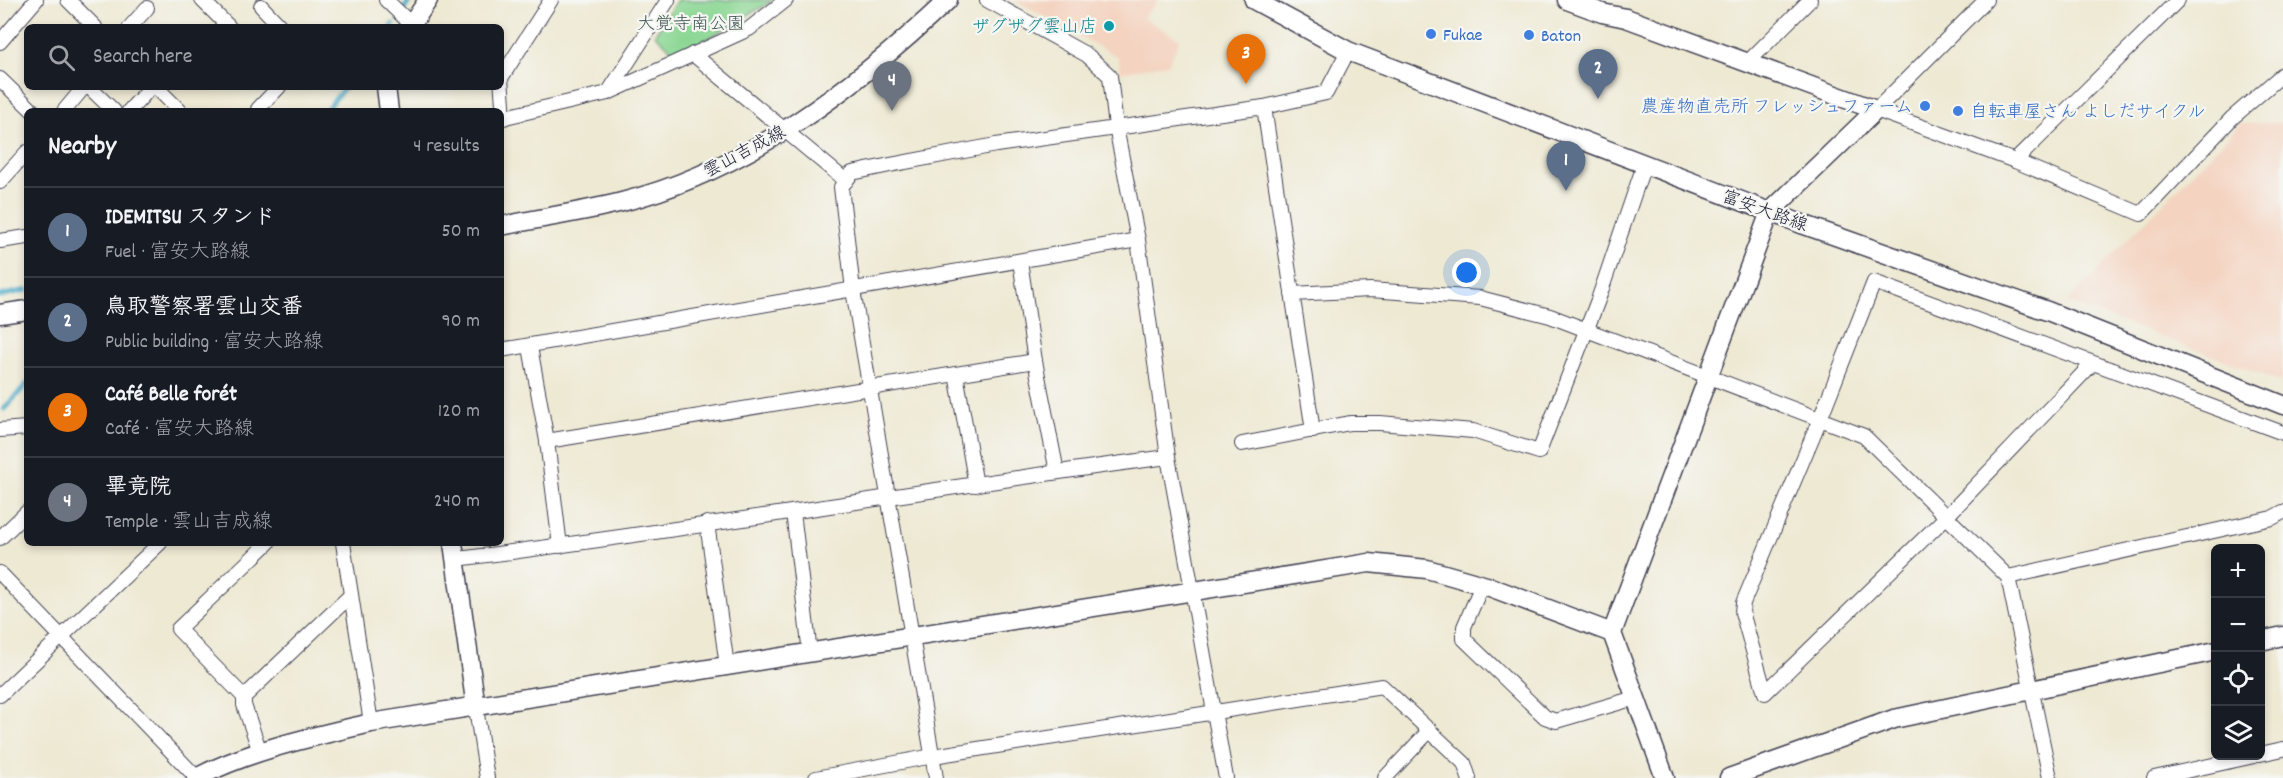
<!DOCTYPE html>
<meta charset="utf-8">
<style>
:root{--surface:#171b24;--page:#20242c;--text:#f1f3f6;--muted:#9ea1a6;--line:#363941;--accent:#d690ce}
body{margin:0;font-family:Dekko,"Klee One",sans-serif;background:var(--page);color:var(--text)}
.controls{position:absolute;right:18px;bottom:18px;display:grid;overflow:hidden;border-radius:9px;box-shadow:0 3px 9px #0003}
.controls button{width:54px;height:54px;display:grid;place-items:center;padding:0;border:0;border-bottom:2px solid var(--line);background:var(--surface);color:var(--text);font:30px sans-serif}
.you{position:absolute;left:1467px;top:273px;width:21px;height:21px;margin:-15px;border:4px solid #fff;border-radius:50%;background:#1a73e8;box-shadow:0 0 0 9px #1a73e833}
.badge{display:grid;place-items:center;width:39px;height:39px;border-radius:50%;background:var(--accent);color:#fff;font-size:20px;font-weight:700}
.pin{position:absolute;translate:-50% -50px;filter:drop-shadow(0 2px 3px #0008)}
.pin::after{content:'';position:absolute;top:32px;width:21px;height:18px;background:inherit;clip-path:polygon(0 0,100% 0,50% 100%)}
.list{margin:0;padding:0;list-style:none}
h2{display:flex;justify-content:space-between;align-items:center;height:78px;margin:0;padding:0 24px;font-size:26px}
h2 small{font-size:20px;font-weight:400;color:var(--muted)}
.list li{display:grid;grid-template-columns:39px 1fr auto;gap:18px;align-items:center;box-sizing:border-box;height:90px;padding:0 24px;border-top:2px solid var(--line)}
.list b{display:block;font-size:22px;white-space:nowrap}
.list p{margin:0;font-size:20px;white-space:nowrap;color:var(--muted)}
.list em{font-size:20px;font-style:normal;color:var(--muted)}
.icon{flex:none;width:33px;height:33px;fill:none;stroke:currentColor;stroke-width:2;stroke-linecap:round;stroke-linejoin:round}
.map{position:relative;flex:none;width:2283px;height:778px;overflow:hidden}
.search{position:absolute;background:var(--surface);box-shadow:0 3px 9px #0003;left:24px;top:24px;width:480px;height:66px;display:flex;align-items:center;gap:15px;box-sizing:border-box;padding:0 21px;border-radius:9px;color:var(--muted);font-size:22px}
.panel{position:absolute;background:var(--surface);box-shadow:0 3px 9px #0003;left:24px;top:108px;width:480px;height:438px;border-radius:9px}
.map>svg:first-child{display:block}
</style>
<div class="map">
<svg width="2283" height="778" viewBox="0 0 2283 778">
<rect width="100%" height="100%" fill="#f6f6f2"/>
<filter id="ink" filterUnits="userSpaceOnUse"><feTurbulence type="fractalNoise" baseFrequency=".0167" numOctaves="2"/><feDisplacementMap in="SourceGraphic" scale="12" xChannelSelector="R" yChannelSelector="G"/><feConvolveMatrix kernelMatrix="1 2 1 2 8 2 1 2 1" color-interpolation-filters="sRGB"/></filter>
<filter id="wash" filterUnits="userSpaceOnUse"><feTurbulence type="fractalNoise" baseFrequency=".008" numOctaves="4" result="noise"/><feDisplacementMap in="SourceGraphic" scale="24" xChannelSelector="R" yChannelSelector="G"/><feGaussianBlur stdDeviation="1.35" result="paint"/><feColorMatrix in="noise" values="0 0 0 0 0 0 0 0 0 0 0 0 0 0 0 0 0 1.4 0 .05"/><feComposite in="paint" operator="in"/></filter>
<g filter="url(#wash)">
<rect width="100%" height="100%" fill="#eee9d3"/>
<g fill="#f4d3c0">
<path d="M1015,0H1158L1143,18L1180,39L1168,64L1121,72L1118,57Z"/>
<path d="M2241,123H2283V382L2067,302Z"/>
</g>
<path fill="#8cd794" stroke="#577c68" stroke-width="1.5" d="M677,0H774L678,56L655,34Z"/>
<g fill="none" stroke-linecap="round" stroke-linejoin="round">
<g stroke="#4aabc9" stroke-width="5">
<path d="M404,9L410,0"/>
<path d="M391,27L393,24"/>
<path d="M325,111L345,87"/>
<path d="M0,296L27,290"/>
<path d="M4,409L27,384"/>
</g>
</g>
</g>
<g filter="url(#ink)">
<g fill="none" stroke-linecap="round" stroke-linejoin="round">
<g stroke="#414052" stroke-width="16">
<g id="minor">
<path d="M68,0L95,27"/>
<path d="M202,0L229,27"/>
<path d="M386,0L412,25"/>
<path d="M987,0L1087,55L1110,76L1116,127L1138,240L1168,457L1226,778"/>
<path d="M1986,0L1876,110L2015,161L2141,214L2232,118L2283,74"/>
<path d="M261,6L281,27"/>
<path d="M130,27L147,8"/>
<path d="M0,42L36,0"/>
<path d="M693,54L846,181"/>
<path d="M1748,62L1810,0"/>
<path d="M0,79L33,111"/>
<path d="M89,87L114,111"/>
<path d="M156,87L180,111"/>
<path d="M608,93L668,0"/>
<path d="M1264,107L1313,431"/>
<path d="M258,109L279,87"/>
<path d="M64,111L84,87"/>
<path d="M129,111L151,87"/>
<path d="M501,118L608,93L749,29L786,0"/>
<path d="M504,118L501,78L551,0"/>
<path d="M2015,161L2178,0"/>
<path d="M0,182L27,152"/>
<path d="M0,241L27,237"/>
<path d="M1020,261L1035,361L1057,472"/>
<path d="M1292,294L1370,290L1480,298L1550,316L1864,436L2008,577L2050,778"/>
<path d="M530,347L547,441L560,546"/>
<path d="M501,350L1138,240"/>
<path d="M2093,363L1946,517L1765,693L1742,612L1743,603L1820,419L1874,282L2283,433"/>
<path d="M956,374L976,485"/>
<path d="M0,430L27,428"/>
<path d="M547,441L1035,361"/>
<path d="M1242,444L1350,423H1380L1473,431L1539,452L1598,300L1644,165"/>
<path d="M793,512L810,653"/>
<path d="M707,523L727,666"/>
<path d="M0,538L27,512"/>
<path d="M268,543L178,629L244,697L351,595"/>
<path d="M343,543L371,723"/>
<path d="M456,559C694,530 930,488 1168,457"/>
<path d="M0,573L197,778"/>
<path d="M2008,577L2272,518L2283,512"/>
<path d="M1482,585L1464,627V639L1545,717L1556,721L1635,698"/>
<path d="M0,695L160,543"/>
<path d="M244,697V705L260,752"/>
<path d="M476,708L487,778"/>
<path d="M2260,754L2283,749"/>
<path d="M816,778L933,756L1382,686L1464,763L1469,778"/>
<path d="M936,778L853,290L841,187L852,173L890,165L996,145L1264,107L1326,93L1348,51"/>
<path d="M1385,778L1430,730"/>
<path d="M2154,778L2254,756"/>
</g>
</g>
<g stroke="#414052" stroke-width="21">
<g id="tertiary">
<path d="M1254,0L1348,51L1799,223L2050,312L2283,405"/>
<path d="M1567,0L1602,13L1626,18L1876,110L1770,212L1612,633L1665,778"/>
<path d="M410,27L428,0"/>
<path d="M386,87L389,111"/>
<path d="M501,226C541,218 582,212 622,202C749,170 854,88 948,0"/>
<path d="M0,314L27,310"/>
<path d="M453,543L476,708"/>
<path d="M2260,641L2283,636"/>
<path d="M196,778C250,750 312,737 371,723L1369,563L1427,569L1490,587L1612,633"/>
<path d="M1729,778L1894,719L2216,651"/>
</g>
</g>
<use href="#minor" stroke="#fff" stroke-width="14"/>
<use href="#tertiary" stroke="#fff" stroke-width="18"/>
</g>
</g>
<circle fill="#0f9aa8" stroke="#f6f6f2" stroke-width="2" cx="1109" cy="26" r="6"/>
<g fill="#3f7fe0" stroke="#f6f6f2" stroke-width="2">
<circle cx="1431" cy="34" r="6"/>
<circle cx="1529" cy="35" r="6"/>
<circle cx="1925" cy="106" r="6"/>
<circle cx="1958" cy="111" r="6"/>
</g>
<g text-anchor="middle" stroke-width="4.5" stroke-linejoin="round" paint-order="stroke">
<g font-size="18" fill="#425856" stroke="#f6f6f2">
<text x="691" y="29">大覚寺南公園</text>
</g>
<g font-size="18" fill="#0d838f" stroke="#f6f6f2" text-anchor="end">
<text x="1097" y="32">ザグザグ雲山店</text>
</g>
<g font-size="18" fill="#366cbe" stroke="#f6f6f2" text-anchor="start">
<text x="1443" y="40">Fukae</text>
<text x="1541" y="41">Baton</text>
<text x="1913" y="112" text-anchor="end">農産物直売所 フレッシュファーム</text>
<text x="1970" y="117">自転車屋さん よしだサイクル</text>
</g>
<g font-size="18" fill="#22223b" stroke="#f6f6f2">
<text transform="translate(744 151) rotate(-28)" y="6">雲山吉成線</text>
<text transform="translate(1765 210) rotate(20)" y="6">富安大路線</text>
</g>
</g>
</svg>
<div class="controls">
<button>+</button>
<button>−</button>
<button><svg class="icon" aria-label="locate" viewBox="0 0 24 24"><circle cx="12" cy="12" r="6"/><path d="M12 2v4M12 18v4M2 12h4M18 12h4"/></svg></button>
<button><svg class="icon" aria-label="layers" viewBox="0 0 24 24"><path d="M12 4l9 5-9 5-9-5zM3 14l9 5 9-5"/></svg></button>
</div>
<div class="you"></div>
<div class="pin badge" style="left:1566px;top:191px;background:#5c6f8a">1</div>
<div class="pin badge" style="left:1598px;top:99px;background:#5c6f8a">2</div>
<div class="pin badge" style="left:1246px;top:84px;background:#e8710a">3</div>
<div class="pin badge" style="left:892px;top:111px;background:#6b7280">4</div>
<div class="search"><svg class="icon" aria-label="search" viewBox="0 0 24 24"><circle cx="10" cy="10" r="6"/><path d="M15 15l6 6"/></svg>Search here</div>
<section class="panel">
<h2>Nearby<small>4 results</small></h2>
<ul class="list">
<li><span class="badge" style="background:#5c6f8a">1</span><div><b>IDEMITSU スタンド</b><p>Fuel · 富安大路線</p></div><em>50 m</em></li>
<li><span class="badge" style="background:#5c6f8a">2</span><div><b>鳥取警察署雲山交番</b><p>Public building · 富安大路線</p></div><em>90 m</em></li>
<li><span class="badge" style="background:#e8710a">3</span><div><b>Café Belle forét</b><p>Café · 富安大路線</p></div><em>120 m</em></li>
<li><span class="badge" style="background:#6b7280">4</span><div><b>畢竟院</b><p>Temple · 雲山吉成線</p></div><em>240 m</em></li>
</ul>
</section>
</div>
